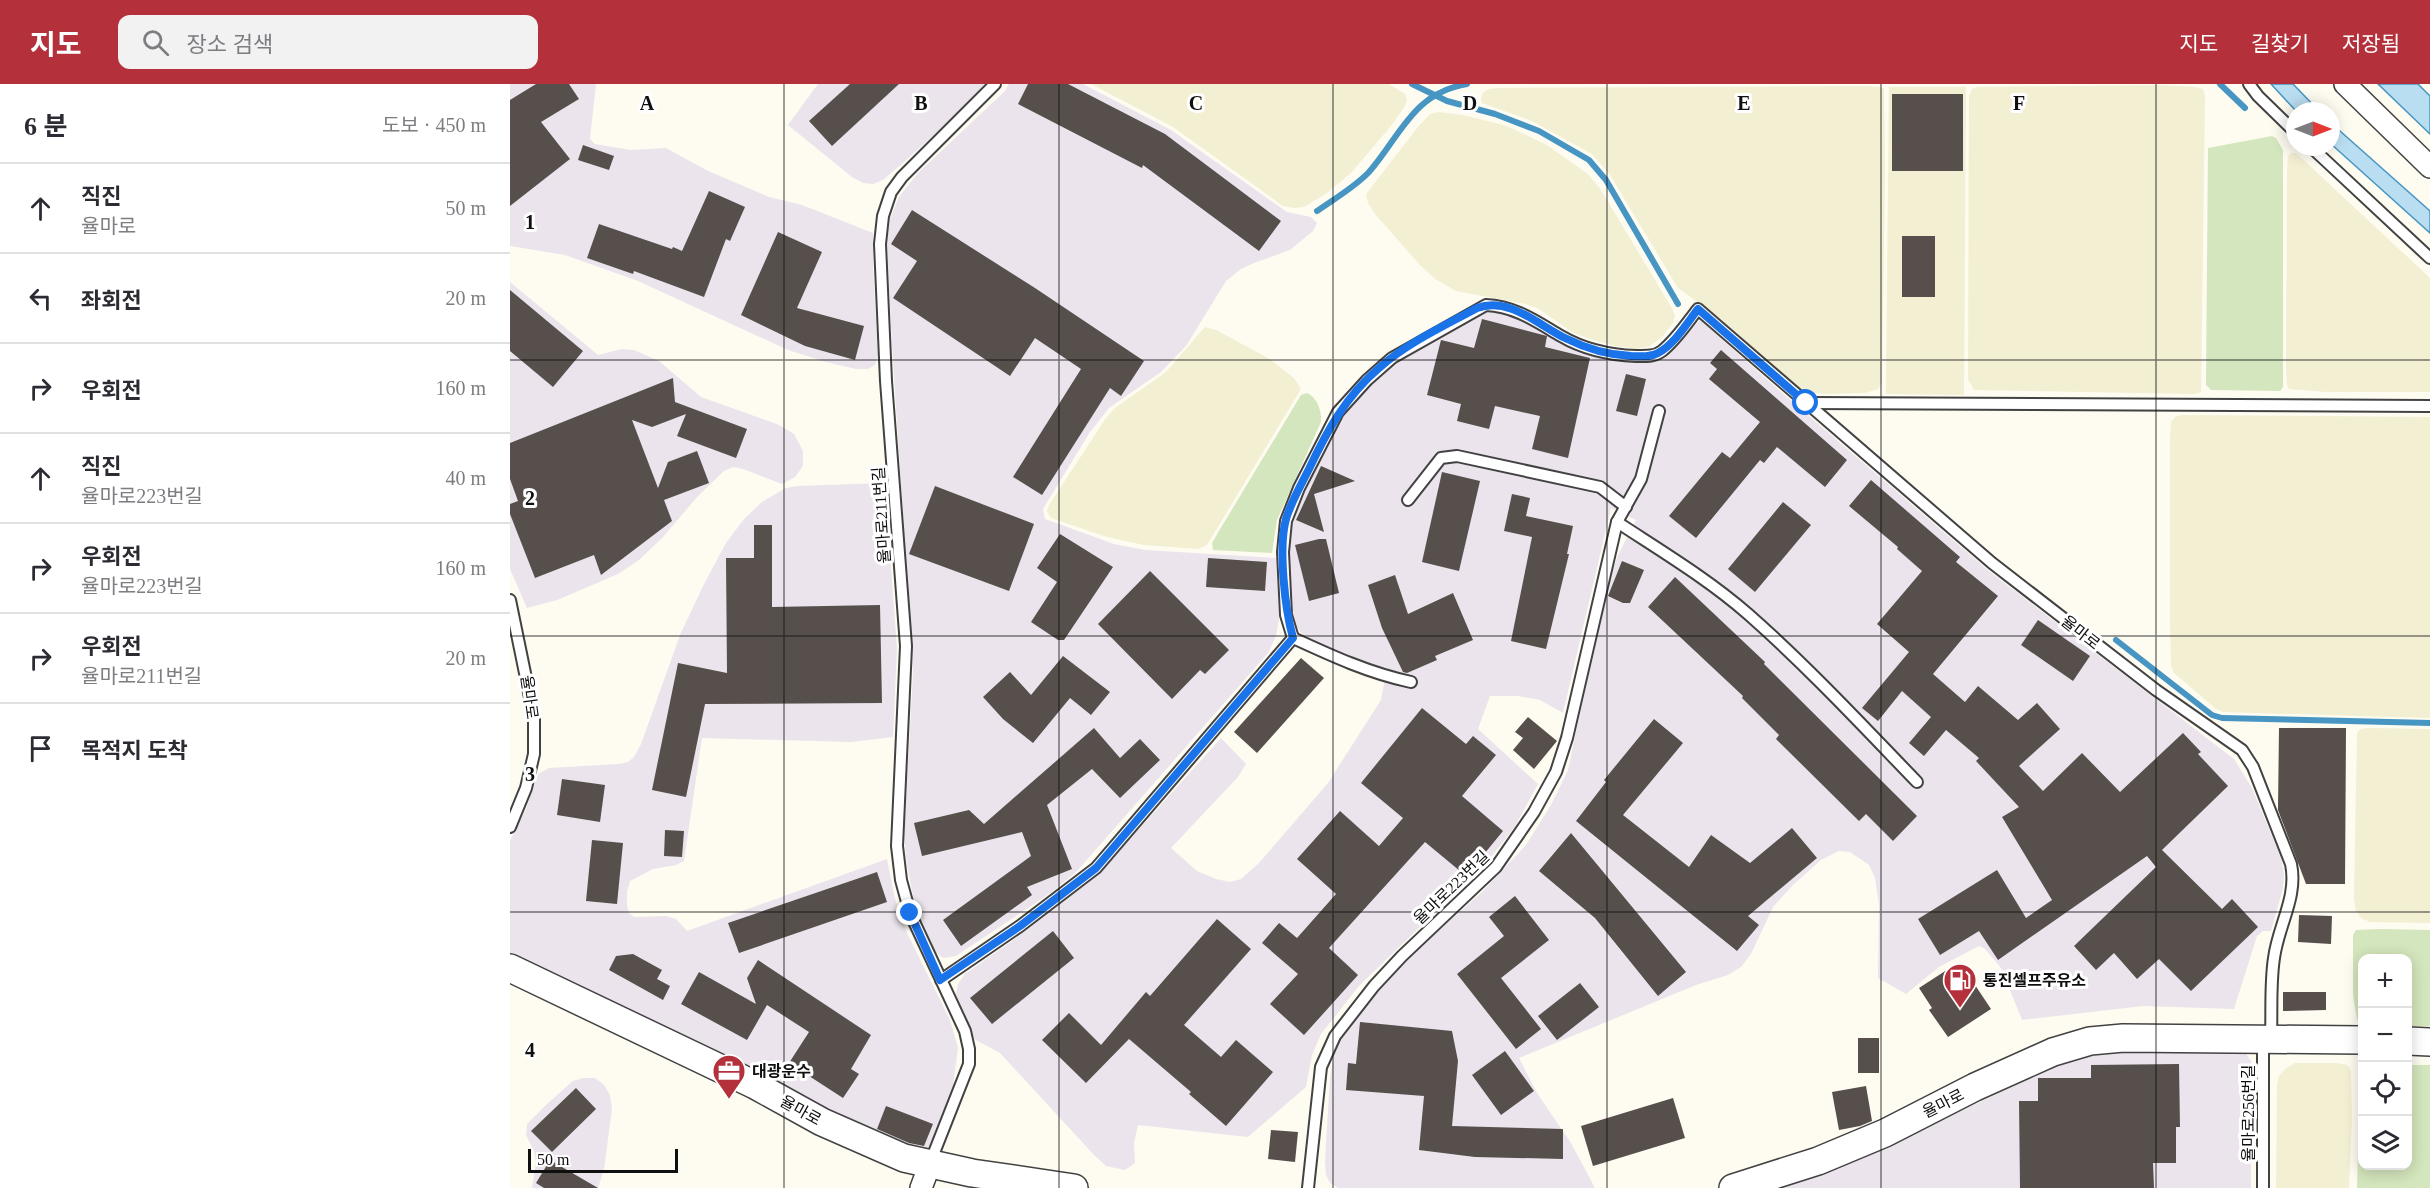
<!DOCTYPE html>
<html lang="ko">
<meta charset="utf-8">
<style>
:root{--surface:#fff;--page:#f2f2f3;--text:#2b2b33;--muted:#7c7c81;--line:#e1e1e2;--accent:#b4313c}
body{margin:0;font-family:"Times New Roman","Noto Sans KR",serif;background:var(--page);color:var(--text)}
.controls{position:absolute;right:18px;bottom:18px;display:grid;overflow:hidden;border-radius:12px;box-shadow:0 3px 15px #0003}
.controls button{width:54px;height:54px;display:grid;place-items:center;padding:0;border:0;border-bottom:2px solid var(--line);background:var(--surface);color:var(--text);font:30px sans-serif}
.compass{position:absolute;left:1776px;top:18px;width:54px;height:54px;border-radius:50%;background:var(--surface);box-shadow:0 3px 15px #0003;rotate:90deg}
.scale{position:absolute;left:18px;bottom:15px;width:150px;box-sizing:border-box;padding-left:6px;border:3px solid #0f0f0f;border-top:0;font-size:16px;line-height:21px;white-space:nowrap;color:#0f0f0f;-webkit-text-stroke:4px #fff;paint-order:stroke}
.stop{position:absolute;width:18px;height:18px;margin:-14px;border:4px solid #1a73e8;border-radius:50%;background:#fff}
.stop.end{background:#1a73e8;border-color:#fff;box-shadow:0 2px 6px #0008}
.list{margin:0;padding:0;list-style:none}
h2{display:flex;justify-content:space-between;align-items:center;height:78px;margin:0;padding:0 24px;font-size:26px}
h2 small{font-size:20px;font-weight:400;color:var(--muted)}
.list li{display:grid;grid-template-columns:39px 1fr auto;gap:18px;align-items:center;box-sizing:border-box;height:90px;padding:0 24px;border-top:2px solid var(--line)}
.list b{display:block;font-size:22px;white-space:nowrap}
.list p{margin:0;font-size:20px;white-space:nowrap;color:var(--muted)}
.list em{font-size:20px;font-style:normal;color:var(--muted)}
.icon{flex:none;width:33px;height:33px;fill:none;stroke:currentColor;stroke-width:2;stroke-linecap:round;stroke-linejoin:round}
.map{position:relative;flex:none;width:1920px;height:1104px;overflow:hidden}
header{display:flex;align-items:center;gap:36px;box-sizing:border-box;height:84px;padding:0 30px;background:var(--accent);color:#fff}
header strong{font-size:28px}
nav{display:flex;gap:33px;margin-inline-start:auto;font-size:21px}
.search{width:420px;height:54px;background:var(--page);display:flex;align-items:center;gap:15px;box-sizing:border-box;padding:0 21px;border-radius:12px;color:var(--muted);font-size:22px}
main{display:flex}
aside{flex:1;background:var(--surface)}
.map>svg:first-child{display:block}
</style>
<header>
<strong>지도</strong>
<div class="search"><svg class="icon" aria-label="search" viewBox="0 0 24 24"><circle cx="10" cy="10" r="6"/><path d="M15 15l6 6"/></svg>장소 검색</div>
<nav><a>지도</a><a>길찾기</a><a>저장됨</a></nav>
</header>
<main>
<aside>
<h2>6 분<small>도보 · 450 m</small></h2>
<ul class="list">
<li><svg class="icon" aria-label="ahead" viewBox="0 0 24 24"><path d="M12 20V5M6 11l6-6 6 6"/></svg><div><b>직진</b><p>율마로</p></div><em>50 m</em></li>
<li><svg class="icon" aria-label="left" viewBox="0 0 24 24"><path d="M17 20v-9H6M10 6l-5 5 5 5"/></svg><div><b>좌회전</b></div><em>20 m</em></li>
<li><svg class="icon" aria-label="right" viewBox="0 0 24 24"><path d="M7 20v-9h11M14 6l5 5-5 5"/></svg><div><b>우회전</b></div><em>160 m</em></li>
<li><svg class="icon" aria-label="ahead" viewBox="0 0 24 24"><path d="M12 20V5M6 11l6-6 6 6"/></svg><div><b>직진</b><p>율마로223번길</p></div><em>40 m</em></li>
<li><svg class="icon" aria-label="right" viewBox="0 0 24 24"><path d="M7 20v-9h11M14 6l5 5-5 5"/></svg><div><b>우회전</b><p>율마로223번길</p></div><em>160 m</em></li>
<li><svg class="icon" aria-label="right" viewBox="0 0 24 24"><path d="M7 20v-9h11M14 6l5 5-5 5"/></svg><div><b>우회전</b><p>율마로211번길</p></div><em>20 m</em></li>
<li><svg class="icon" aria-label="arrive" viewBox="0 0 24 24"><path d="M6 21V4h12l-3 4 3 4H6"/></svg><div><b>목적지 도착</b></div></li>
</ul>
</aside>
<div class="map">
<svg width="1920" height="1104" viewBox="0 0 1920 1104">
<rect width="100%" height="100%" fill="#fefbf1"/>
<g fill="#ebe4ec">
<path d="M0,0H86L80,55L85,60L121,66L156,64L198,87L259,113L292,121L363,149V185L368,271L365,281L358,285H346L316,278L278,266L128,197L55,171L0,162Z"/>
<path d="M308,0H475L441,35L394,78L373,96L363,100L353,99L342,93L278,41Z"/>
<path d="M499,0H573L661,46L777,128L801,133L807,139L803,147L780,166L744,179L731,185L716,197L676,262L651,288L599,324L580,348L533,425L535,435L604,460L635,466L767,474L769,535L766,552L758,569L568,786L545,806L446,872L433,874L425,868L404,817L397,781L394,752L403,589L382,261L377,158L380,135L389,113L399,100L409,88L495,7Z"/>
<path d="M0,198L88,271L112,265L124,266L149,277L191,313L267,340L284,350L293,367V382L285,393L272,400L233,385L223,383L214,387L188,412L153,453L129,476L108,490L47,516L17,524L0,485Z"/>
<path d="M977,226L1005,232L1108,275L1129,278L1150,275L1162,267L1190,236L1270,307L1479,487L1724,675L1742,704L1771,774L1774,790L1773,804L1761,847H1753L1747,852L1724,925L1633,922L1512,936L1491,884L1475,865L1469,862L1429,883L1396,910L1368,894L1369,821L1365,794L1359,781L1340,768L1329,767L1311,776L1283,801L1263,823L1241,870L1231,883L1218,891L1186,901L1009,974L1027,1009L1061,1059L1085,1104H828L820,1099L816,1091L815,1077L820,994L823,974L831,953L853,924L906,867L972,808L1016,761L1041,721L1058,686L1096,505L1108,471L1126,436L1101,424L1053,629L1030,616L1008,612H980L968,645L1028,700L1004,744L977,778L849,902L811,950L802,971L796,1003L738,1053L628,1041L624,1059L625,1079L615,1086L596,1082L584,1071L490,969L464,955L446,910L448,900L455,890L502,857L586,793L711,654L736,680L728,693L661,764L687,787L706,795L720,798L731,795L749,779L818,699L871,616L876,588L842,577L804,559L793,551L786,542L782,525L778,478V452L781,438L826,340L840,322L868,292L888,275Z"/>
<path d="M375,399L387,565L383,653L341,658L192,654L174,777L166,781L143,785L120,797L117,808V822L119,829L124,833L156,832L166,835L177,847L377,775L385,815L397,849L440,936L448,964L443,1002L415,1073L0,875V757L16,725L28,690L39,684L109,680L118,678L124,673L131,660L170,551L193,502L216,459L234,435L252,418L276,404L287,402Z"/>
<path d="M1727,965L1736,970L1741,977V1104H1268L1372,1064L1563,974L1610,966Z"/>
<path d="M73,994H85L94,1001L100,1011L102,1025L94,1085L88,1104H22L26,1079L24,1067L16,1051L17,1040L37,1020L63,997Z"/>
</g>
<g fill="#f2efd3">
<path d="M581,0H879L895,10L897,15L895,22L881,42L841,89L817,109L794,123L784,124L773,122L663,43Z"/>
<path d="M1648,1L1686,3L1693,5L1695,12L1691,308L1684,310L1464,306L1458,295L1459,12L1462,5L1467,3Z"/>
<path d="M1358,2L1371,3L1374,5L1375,86L1372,299L1368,305L1355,309L1313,310L1299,308L1290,304L1211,235L1168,204L1100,91L1082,70L1022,37L972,19L971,14L973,9L978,5L989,4Z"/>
<path d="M1379,3H1456L1454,311L1376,310Z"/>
<path d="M929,28L953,31L997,42L1037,61L1078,90L1091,106L1163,226L1165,232L1163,239L1152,253L1140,262L1127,265L1106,262L1079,255L1062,248L1029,225L1016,220L946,207L925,195L910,181L865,130L858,119L856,110L908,43L920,30Z"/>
<path d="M1781,69H1786L1920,194V308H1816L1779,305L1777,301L1776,284L1777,85L1778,72Z"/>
<path d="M695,243L706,246L758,274L784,294L791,305L697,461L688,465L634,461L597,453L541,434L537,427L539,421L596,334L605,324L656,288Z"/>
<path d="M1671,331L1920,333V634L1713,628L1706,625L1664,589L1661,582L1660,536V353L1661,338L1665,333Z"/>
<path d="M1858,644L1920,645V839L1860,838L1851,834L1846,827L1844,815L1847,649L1851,645Z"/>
<path d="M1785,979H1827L1837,981L1841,987L1842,1035L1839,1104H1766L1767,1001L1769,992L1776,984Z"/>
</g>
<g fill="#d4e6bd">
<path d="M1762,52L1766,54L1773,66V303L1770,307L1701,306L1696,301L1698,64Z"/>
<path d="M797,309C807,313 812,327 811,338L767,436L762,469L703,466L702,459L709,447L791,311Z"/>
<path d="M1872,845L1920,846V942H1898V874H1852V940L1847,936L1843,911V851L1846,846Z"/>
<path d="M1898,981H1920V1104H1847L1850,987L1852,984V1082H1898Z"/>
</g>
<g fill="#badef1" stroke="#4695c3" stroke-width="1.5">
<path d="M1761,0H1783L1809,27H1786Z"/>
<path d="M1868,0H1908L1920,12V50Z"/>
<path d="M1821,39L1920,127V149L1821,60Z"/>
</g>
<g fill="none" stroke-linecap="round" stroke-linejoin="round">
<g stroke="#4695c3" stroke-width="6">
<path d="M902,0L937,17L985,30L1029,47L1079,76L1096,96L1168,220"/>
<path d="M1710,0L1735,24"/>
<path d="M807,127C824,115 845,103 859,88C891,51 903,9 957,0"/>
<path d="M1606,556L1702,631L1712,634L1920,639"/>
</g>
</g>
<g fill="#564f4c">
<path d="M26,0H59L69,15L31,38L60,75L0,122V16Z"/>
<path d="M340,0H389L322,62L299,37Z"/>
<path d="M518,0H558L655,50L771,137L749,167L633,81L632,84L508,20Z"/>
<rect x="1382" y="10" width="71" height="77"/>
<path d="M73,61L104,72L99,86L68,76Z"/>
<path d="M199,107L235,123L220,157L216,155L194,213L124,187L123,190L77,174L89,140L162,165L163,163L172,167Z"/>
<path d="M402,126L525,204L634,277L611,312L600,304L532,411L503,393L571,285L525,254L500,292L383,214L407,177L381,160Z"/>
<path d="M268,148L312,168L287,224L354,242L345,276L295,262L231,231Z"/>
<rect x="1392" y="152" width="33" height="61"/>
<path d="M0,206L73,267L43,303L0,267Z"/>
<path d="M972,235L1037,252L1035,263L1080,274L1058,374L1022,365L1030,332L985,322L979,345L947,337L951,320L917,311L931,256L964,264Z"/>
<path d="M1211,266L1337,376L1315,403L1267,363L1254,379L1250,376L1186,454L1159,432L1212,368L1220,374L1250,338L1199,295L1207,285L1200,279Z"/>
<path d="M1116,290L1136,295L1127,332L1106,327Z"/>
<path d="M163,294L165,318L237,345L226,374L167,352L176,330L142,343L122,336L148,404L158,378L187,367L199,399L154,416L162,437L91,491L84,471L25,494L0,430V420L8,417L0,395V359Z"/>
<path d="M811,382L845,397L804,410L814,448L786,436Z"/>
<path d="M932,388L970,397L949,487L912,478Z"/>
<path d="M1361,396L1450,473L1446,478L1488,512L1423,590L1455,618L1468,602L1508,636L1527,619L1550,645L1509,682L1533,707L1572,669L1610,708L1673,649L1691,668L1688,670L1718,702L1652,766L1712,825L1722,815L1748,843L1681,907L1649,875L1627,895L1604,869L1586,886L1564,862L1646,783L1637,772L1488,876L1469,847L1430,871L1408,835L1487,786L1516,834L1542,816L1492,733L1509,723L1466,677L1469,674L1436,646L1414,672L1399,659L1421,633L1392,607L1368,637L1352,624L1399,568L1367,540L1412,487L1387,465L1388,463L1339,422Z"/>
<path d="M425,402L524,440L499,507L399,470Z"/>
<path d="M1002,410L1020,414L1016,432L1063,442L1057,470H1059L1036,565L1001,557L1022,453L994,447Z"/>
<path d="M1273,418L1301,441L1245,508L1218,485Z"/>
<path d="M244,441H262V523L370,521L372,619L195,620L176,713L142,706L168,579L217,589L216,474H244Z"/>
<path d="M550,450L603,483L554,556H548L521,538L547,498L527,484Z"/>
<path d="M809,455H816L829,509L799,517L785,461Z"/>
<path d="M698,474L757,478L755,507L696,503Z"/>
<path d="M1112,477L1134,486L1120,519H1113L1098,512Z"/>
<path d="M640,487L719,566L695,590L690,586L662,615L588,540Z"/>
<path d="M885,491L898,530L943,509L963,556L925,572L927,576L897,589L893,588L872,544L858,501Z"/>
<path d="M1165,493L1255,578L1254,580L1407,732L1383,757L1356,730L1349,737L1266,655L1269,651L1232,614L1233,612L1138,523Z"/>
<path d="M1528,536L1580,572L1563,597L1511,561Z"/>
<path d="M553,572L600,608L581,631L560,614L523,659L493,635L473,613L500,588L521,611Z"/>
<path d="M791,574L814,594L747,669L724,648Z"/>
<path d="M912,624L956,660L963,652L986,671L952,712L993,747L956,792L915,758L819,864L848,891L794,951L760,920L788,890L752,859L769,839L787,854L826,810L787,775L830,727L869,762L893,734L851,699Z"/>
<path d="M1018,633L1047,657L1024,685L1003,666L1013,654L1005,648Z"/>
<path d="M1144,635L1173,659L1113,731L1179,783L1201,751L1240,779L1282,744L1307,774L1238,832L1249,841L1227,867L1066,737L1096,698L1094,696Z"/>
<path d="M584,644L610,674L630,655L650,676L610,714L582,685L537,721L562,785L517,803L522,811L451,862L433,836L521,772L512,748L412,772L404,739L459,726L474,740Z"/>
<path d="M1769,644H1836L1835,800H1796L1768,726Z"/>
<path d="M52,695L95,701L90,738L47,731Z"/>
<path d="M155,746L174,747L172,773L154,772Z"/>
<path d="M1061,749L1176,888L1148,912L1085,834L1029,787Z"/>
<path d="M82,756L113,759L107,820L76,817Z"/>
<path d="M367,788L377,818L229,869L218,839Z"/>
<path d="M1005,812L1039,856L991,894L1031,945L1006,965L947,890L994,852L979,833Z"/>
<path d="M1789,831L1822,832L1821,860L1788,858Z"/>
<path d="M707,835L741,865L674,941L711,973L726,956L763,988L716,1042L679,1010L681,1008L619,955L576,999L532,956L559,929L591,961L636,908L640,912Z"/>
<path d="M543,847L564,874L482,940L460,914Z"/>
<path d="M123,870L152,886L147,895L160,902L153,916L99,886L106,872Z"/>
<path d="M248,876L361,951L341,985L349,990L333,1014L279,979L299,948L257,921L237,956L171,920L189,888L246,920L237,894Z"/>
<path d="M1446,880L1459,900L1463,898L1481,925L1438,953L1419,926L1422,924L1409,904Z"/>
<path d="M1070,899L1089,923L1047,956L1028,932Z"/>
<path d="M1773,908H1816V926L1773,927Z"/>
<path d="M850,938L942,947L948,977L942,1042L1053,1045V1075L965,1073L909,1066L914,1012L836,1006L838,979L846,980Z"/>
<rect x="1348" y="954" width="21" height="35"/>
<path d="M995,967L1024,1007L991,1031L962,991Z"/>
<path d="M1669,980L1670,1043H1666V1079H1643L1644,1104H1510L1509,1017H1528V994H1581V981Z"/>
<path d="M1356,1002L1362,1037L1350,1042L1329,1046L1322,1008Z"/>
<path d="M66,1004L86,1025L42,1068L21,1047Z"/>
<path d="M1163,1014L1175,1054L1083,1082L1071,1042Z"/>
<path d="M376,1022L423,1040L414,1062L399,1059L367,1045Z"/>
<path d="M761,1046L788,1048L785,1078L758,1075Z"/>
<path d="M40,1076L88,1104H34L26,1099Z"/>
</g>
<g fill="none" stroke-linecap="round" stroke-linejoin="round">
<g stroke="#424242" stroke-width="14">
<g id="service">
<path d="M1739,0L1748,12L1785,48"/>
<path d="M1801,63L1920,174"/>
<path d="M1296,319L1920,322"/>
<path d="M898,416L931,374L947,372L1090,403L1116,423"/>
<path d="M1107,438C1151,467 1198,495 1238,530C1297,582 1352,641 1407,698"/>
<path d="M0,516L24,633V670L16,704L0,743"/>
<path d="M783,554C822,572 859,589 901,598"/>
<path d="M431,896L510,842L586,784L783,554L776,531L773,468L776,437L789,404L828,328L857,296L882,274L976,221C1005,222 1027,238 1051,252C1073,265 1101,271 1126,272C1135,272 1144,273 1152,267C1166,256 1177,239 1188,225L1482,479L1646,606L1732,666L1743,683L1781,780C1788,813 1768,842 1764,874C1760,900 1762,927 1761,954"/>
<path d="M1753,955V1104"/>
<path d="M420,1079L459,980V965L455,947L400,829L391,796L387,762L396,562L376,297L370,160L373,132L381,108L392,93L485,0"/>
<path d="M798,1104L811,983L825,952L864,902L892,872L986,783L1024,728L1046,688L1057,654L1107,438L1131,395L1149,327"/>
</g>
</g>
<g stroke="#424242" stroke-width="24">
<g id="minor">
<path d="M1835,0L1920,83"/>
<path d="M411,1104L420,1080"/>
</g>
</g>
<g stroke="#424242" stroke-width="30">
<g id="tertiary">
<path d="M0,884L245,1001L312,1038L394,1074L462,1089L564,1104"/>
<path d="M1898,957L1920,958"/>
<path d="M1223,1104L1308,1077L1375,1049L1465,1003L1543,968L1580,957L1613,954L1852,956"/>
</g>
</g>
<use href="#service" stroke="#fff" stroke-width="10"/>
<use href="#minor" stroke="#fff" stroke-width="21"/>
<use href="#tertiary" stroke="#fff" stroke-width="27"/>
</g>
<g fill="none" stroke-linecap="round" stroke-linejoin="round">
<path stroke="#1a73e8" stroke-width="8" d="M400,829L430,896L510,842L586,784L783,554C775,525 768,464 776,435C781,418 791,401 799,385C817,347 836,312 869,284C897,259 934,242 967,224C999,212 1028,241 1055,254C1075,264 1098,271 1121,272C1130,272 1139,274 1148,269C1164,261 1177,239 1188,225L1296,319"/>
</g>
<path fill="none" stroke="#0f0f0f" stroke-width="1.5" stroke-opacity="0.55" d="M274,0V1104M549,0V1104M823,0V1104M1097,0V1104M1371,0V1104M1646,0V1104M0,276H1920M0,552H1920M0,828H1920"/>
<defs>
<g id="fuel-pin" transform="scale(1.725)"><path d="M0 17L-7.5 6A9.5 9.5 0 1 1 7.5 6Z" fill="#b4313c" stroke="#fff"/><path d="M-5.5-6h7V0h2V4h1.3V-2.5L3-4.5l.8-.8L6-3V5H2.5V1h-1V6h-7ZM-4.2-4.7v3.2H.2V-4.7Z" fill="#fff"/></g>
<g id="office-pin" transform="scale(1.725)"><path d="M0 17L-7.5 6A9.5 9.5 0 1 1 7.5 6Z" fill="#b4313c" stroke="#fff"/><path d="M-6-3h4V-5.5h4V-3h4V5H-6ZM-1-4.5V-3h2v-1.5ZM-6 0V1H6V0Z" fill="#fff"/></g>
</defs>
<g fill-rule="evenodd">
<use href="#fuel-pin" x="1450" y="896"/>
<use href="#office-pin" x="219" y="987"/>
</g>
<g text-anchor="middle" stroke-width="6" stroke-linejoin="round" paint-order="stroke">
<g font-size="16" fill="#0f0f0f" stroke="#fff">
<text transform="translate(371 431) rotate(-94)" y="6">율마로211번길</text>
<text transform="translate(1571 548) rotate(38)" y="6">율마로</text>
<text transform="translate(20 613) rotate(82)" y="6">율마로</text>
<text transform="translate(941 803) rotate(-44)" y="6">율마로223번길</text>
<text transform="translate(1433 1019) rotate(-27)" y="6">율마로</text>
<text transform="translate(291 1026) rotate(29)" y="6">율마로</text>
<text transform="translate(1738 1029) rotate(-90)" y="6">율마로256번길</text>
</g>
<g font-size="16" font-weight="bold" fill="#0f0f0f" stroke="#fff" text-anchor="start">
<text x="1473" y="902">통진셀프주유소</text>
<text x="242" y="993">대광운수</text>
</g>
</g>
<g font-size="20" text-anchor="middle" font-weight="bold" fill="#0f0f0f" stroke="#fff" stroke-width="6" stroke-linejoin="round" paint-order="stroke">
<text x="137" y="26">A</text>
<text x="411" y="26">B</text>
<text x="686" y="26">C</text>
<text x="960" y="26">D</text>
<text x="1234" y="26">E</text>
<text x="1509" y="26">F</text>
<text x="20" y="145">1</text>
<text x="20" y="421">2</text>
<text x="20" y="697">3</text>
<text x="20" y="973">4</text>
</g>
</svg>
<div class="controls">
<button>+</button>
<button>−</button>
<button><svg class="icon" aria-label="locate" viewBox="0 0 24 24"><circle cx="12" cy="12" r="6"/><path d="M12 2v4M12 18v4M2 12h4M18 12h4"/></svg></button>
<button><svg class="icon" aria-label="layers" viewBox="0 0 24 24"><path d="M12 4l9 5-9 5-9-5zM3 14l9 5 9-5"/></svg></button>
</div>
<svg class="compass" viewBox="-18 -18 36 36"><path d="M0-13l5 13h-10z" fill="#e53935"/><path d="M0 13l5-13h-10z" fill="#7c7c81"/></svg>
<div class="scale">50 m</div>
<div class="stop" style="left:1296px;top:319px"></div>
<div class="stop end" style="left:400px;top:829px"></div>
</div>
</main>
